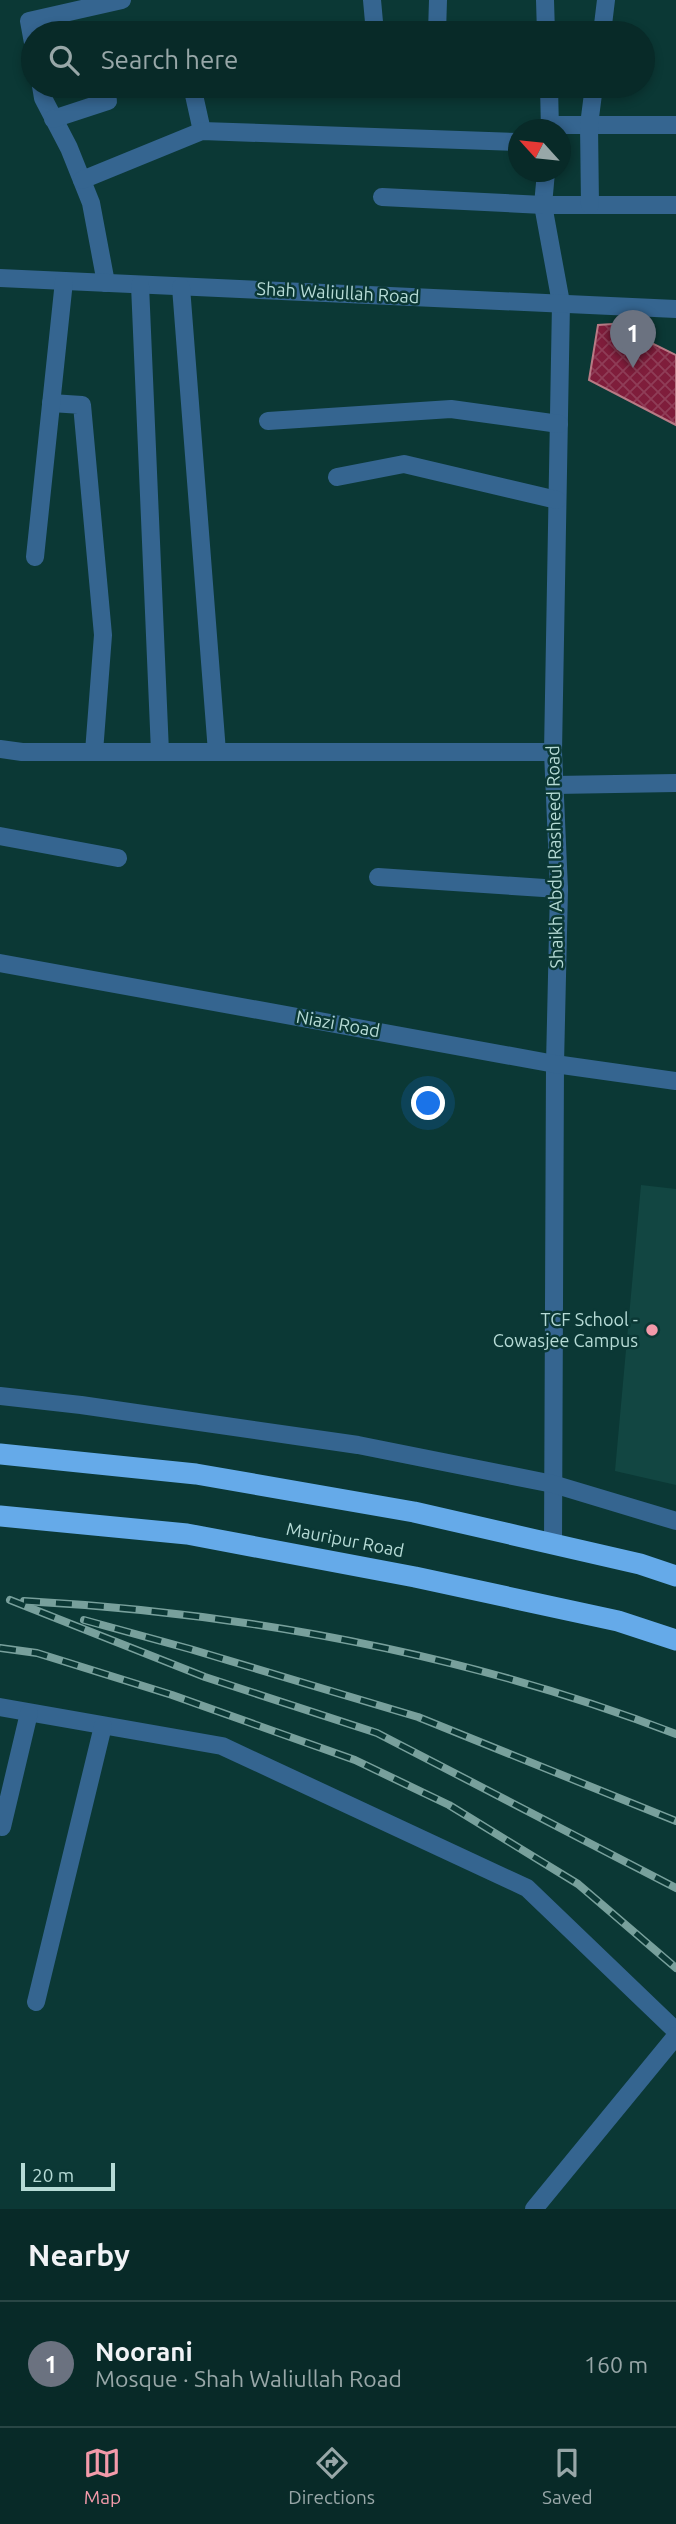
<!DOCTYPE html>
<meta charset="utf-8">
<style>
:root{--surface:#082a28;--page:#163634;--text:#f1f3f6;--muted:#98a7a8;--line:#294645;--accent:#f39aaa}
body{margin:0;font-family:Ubuntu,sans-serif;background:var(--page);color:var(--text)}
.compass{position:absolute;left:508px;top:119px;width:63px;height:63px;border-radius:50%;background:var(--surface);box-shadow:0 4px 10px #0003;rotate:297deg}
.scale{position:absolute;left:21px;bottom:18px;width:94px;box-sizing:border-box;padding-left:7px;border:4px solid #b6dbd6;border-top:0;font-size:19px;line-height:24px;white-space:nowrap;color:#b6dbd6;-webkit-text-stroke:5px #0b3835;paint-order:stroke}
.you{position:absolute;left:429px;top:1104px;width:24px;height:24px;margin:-18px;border:5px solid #fff;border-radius:50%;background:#1a73e8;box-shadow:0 0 0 10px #1a73e833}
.badge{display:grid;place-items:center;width:46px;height:46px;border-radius:50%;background:var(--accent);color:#fff;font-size:23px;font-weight:700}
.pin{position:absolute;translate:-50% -58px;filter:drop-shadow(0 2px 4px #0008)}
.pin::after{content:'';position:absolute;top:37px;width:24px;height:21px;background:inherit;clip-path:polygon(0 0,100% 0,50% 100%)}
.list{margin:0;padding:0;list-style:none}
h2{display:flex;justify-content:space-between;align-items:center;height:91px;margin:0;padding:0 28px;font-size:30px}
h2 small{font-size:23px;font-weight:400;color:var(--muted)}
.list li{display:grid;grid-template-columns:46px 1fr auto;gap:21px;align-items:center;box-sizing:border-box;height:126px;padding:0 28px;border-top:2px solid var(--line)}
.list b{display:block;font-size:26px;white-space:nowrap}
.list p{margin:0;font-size:23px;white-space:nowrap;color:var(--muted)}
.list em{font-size:23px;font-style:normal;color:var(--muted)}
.icon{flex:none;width:38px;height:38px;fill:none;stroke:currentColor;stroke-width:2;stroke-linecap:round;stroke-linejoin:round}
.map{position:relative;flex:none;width:676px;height:2209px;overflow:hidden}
.search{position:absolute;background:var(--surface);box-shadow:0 4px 10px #0003;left:21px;right:21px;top:21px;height:77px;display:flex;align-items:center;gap:18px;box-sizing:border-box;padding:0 24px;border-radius:38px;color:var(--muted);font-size:26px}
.sheet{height:217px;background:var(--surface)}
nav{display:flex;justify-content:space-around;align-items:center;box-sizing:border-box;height:98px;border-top:2px solid var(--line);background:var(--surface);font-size:19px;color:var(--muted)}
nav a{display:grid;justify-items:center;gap:4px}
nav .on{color:var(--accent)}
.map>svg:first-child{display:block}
</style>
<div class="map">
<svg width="676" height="2209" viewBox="0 0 676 2209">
<defs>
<pattern id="building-cross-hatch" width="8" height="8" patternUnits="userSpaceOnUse" patternTransform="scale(1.75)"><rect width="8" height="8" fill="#7f1d3b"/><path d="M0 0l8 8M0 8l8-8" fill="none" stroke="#8f3d57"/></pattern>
</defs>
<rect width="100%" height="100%" fill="#0b3835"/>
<path fill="#124642" d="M641,1185L676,1189V1485L615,1471Z"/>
<path fill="url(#building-cross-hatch)" stroke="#b87a85" stroke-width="2" d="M613,324L676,355V425L589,380L598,325Z"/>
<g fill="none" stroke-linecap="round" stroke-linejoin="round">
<g stroke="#356590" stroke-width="18">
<path d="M372,0L375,33"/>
<path d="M545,0L546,33"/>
<path d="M437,33L438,0"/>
<path d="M602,33L606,0"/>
<path d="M33,43L29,21L122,0"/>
<path d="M41,86L43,98L69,148L91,203L106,283"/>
<path d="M192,86L202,131"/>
<path d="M549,86L550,130"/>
<path d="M53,119L108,101L105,86"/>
<path d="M551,125H676"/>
<path d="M546,172L543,205L561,303L553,752L559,889L555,1064L553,1544"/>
<path d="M82,180L202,131L518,142"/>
<path d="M382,197L543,205H676"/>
<path d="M590,205L589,125L594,86"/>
<path d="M0,278L676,309"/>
<path d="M140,285L160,752"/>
<path d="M181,287L217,752"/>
<path d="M51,403L82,405L103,635L94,752"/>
<path d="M268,421L451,409L559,424"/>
<path d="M337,477L404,464L557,500"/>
<path d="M35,557L64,281"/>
<path d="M0,749L22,752H553"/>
<path d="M555,785L676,783"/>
<path d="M0,836L118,858"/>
<path d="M378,877L559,889"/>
<path d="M0,963L555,1064L676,1081"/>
<path d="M0,1396L81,1405L358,1445L553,1484L676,1521"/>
<path d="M0,1707L222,1746L527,1888L676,2031"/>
<path d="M2,1827L29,1713"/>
<path d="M36,2002L103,1726"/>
<path d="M534,2209L676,2036"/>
</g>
<g stroke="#65aae9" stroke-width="21">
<path d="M0,1454L196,1474L414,1512L640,1564L676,1576"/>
<path d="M0,1516L187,1534L415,1577L618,1621L676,1640"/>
</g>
<g stroke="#78a09c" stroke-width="8">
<g id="rail">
<path d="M10,1600L205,1677L377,1733L676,1888"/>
<path d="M24,1601C246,1613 468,1654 676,1734"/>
<path d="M84,1620L190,1649L418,1717L676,1821"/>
<path d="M0,1648L37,1653L172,1695L355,1760L449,1805L578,1884L676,1968"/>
</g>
</g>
<use href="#rail" stroke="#0b3835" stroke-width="5" stroke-dasharray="16" stroke-linecap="butt"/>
</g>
<circle fill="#f39aaa" stroke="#0b3835" stroke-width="2.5" cx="652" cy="1330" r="7"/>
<g text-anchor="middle" stroke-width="5" stroke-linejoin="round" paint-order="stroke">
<g font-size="18" fill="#b6dbd6" stroke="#0b3835">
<text transform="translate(338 293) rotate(3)" y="6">Shah Waliullah Road</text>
<text transform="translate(555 857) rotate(-91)" y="6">Shaikh Abdul Rasheed Road</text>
<text transform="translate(338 1024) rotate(10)" y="6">Niazi Road</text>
<text transform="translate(345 1540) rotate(11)" y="6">Mauripur Road</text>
</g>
<g font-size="18" fill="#b6dbd6" stroke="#0b3835" text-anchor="end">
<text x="638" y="1326">TCF School -<tspan x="638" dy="21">Cowasjee Campus</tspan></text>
</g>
</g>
</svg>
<svg class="compass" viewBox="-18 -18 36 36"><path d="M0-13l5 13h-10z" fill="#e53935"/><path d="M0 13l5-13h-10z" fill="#98a7a8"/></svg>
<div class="scale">20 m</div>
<div class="you"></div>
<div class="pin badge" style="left:633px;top:368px;background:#6b7280">1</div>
<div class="search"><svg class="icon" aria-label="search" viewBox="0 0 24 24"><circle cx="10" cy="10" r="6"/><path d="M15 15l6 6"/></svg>Search here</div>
</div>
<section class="sheet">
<h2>Nearby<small></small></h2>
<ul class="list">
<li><span class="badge" style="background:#6b7280">1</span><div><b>Noorani</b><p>Mosque · Shah Waliullah Road</p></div><em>160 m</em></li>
</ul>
</section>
<nav>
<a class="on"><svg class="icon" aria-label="map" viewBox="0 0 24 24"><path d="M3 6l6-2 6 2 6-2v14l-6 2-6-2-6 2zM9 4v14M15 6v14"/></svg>Map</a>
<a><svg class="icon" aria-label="directions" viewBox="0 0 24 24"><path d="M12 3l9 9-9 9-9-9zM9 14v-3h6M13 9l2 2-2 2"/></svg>Directions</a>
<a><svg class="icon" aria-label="saved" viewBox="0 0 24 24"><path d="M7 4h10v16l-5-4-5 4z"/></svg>Saved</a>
</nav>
